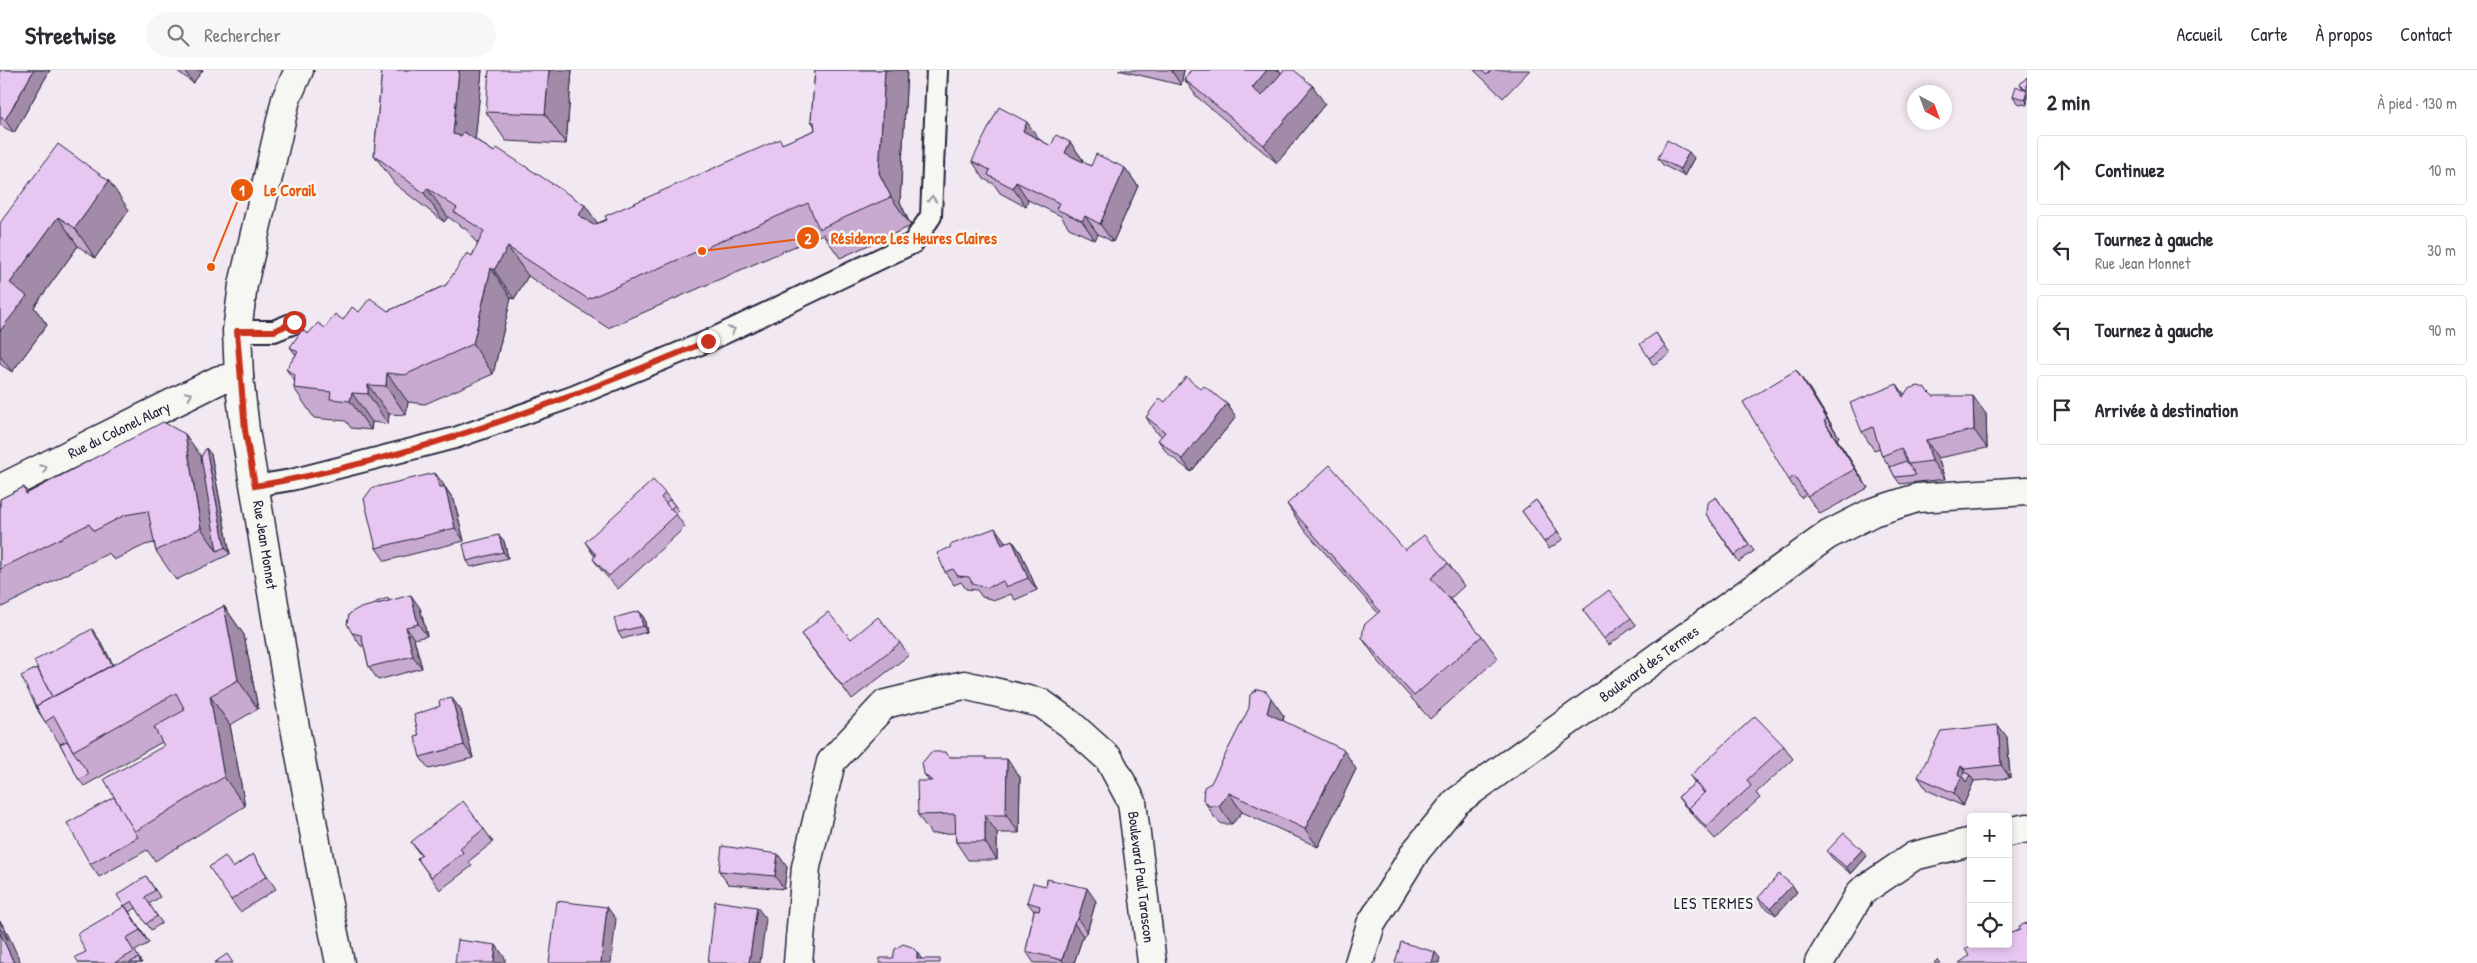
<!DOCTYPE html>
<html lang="fr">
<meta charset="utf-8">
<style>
:root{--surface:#fff;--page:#f7f7f7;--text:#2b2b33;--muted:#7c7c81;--line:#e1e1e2}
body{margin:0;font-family:"Patrick Hand",sans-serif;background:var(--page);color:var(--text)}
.controls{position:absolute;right:15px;bottom:15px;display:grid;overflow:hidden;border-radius:5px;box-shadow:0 2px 8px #0003}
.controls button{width:45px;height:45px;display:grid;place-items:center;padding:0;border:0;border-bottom:1px solid var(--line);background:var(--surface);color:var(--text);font:25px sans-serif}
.compass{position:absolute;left:1907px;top:15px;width:45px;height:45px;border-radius:50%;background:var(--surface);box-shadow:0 2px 8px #0003;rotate:139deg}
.stop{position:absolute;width:15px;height:15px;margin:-11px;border:4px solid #c8321e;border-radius:50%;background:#fff}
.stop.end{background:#c8321e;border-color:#fff;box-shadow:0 1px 5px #0008}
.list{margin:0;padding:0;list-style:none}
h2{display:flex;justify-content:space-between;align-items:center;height:65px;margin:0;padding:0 20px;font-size:21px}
h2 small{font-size:16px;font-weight:400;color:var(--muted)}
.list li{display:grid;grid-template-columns:32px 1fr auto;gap:15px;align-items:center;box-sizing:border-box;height:70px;margin:0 10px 10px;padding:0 10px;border:1px solid var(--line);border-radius:5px}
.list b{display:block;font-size:19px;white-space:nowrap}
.list p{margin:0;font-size:16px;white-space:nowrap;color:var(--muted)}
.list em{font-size:16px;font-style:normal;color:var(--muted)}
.icon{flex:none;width:28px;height:28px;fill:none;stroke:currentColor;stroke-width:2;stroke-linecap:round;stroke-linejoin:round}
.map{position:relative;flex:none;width:2027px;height:893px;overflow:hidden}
header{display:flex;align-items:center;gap:30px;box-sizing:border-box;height:70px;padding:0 25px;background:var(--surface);border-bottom:1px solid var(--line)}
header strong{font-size:24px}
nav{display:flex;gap:28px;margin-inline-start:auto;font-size:18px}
.search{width:350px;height:45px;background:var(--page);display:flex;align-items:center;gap:12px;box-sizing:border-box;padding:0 18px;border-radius:28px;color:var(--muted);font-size:19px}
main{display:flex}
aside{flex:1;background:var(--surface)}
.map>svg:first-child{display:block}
</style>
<header>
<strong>Streetwise</strong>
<div class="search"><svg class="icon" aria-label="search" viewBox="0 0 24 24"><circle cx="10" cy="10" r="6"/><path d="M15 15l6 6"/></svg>Rechercher</div>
<nav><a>Accueil</a><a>Carte</a><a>À propos</a><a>Contact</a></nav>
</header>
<main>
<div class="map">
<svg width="2027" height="893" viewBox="0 0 2027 893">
<rect width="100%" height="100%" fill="#f2e8f2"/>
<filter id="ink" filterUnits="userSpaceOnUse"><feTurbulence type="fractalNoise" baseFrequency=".02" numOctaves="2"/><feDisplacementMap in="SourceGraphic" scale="10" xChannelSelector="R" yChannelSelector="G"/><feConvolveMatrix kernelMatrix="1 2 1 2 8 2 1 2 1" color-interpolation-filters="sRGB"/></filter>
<g filter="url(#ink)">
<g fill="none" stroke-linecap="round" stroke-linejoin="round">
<g stroke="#22223b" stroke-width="24">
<g id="service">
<path d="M237,261H274L294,253"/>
<path d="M255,416L291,410L455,368L572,327L708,271L913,173L931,146L937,0"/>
</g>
</g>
<g stroke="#22223b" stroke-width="31">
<g id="minor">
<path d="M0,419L219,310L239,307"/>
<path d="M2008,762L2027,758"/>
<path d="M1819,893L1861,822L1914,786L1971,772"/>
</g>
</g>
<g stroke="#22223b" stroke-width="31">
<g id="tertiary">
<path d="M299,0L286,29L243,215L237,261L239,307L245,360L290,630L322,805L340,893"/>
<path d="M798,893L806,797L831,692L885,634L964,615L1041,633L1070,654L1109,689L1132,732L1152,893"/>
<path d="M1359,893L1371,854L1416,781L1456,732L1828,465L1873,442L1917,428L2027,421"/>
</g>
</g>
<use href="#service" stroke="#f6f6f2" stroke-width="20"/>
<use href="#minor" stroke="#f6f6f2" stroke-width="28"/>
<use href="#tertiary" stroke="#f6f6f2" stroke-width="28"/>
</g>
<g fill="#c8aad0" stroke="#22223b">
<path d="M1,0H50L14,63L0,55V2Z"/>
<path d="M176,0H203L193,13Z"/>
<path d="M382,0H482L475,69L598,153L815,60L814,55L811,51L815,0H907L900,132L911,156L840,188L823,164L608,258L528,206L514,229L511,228L493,304L425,334L408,332L406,345L389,344L388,354L372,352L371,360L351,358L346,351L314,348L294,318L295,312L286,299L296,285L290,277L308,264L325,258L359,242L388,241L446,215L472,186L478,173L475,171L467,160L448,147L444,152L395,114L374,85Z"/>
<path d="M572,0L566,74L506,71L486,42Z"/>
<path d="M1118,0H1184L1181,15Z"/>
<path d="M1191,0H1279L1281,3L1325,34L1277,93L1197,27L1184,9Z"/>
<path d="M1474,0H1530L1503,28Z"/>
<path d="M2027,7V35L2017,33L2013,26L2025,21L2020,14Z"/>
<path d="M1040,70L1051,76L1070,72L1083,90L1082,92L1091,96L1125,98L1138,116L1113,172L1098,164L1095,170L1069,158L1061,146L1028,130L1026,137L1000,123L994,114L984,109L972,91Z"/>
<path d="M1658,88H1694L1684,106L1663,95Z"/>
<path d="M129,140L95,188L78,176L34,237L47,255L12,302L0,294V153Z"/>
<path d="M1656,263L1670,284L1653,295L1649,288Z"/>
<path d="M1809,318L1839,367L1837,369L1868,418L1820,444L1806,424L1801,428L1789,410Z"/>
<path d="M1201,319L1227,334L1236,347L1191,402L1167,383L1158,370L1162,366L1154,360L1146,347L1165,332Z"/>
<path d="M1904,324L1933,326L1986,344L1987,378L1938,388L1945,409L1900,414L1895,407L1890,397L1882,386L1880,378L1874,380L1862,362Z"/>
<path d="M185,364L201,387L211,384L230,484L176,510L156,481L154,473L145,475L114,490L109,483L0,538V429L24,417L28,423Z"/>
<path d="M435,403L454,430L464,471L385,491L376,478Z"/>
<path d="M665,423L679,441L676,444L685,457L618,519L602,501L593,489L595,487L585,472Z"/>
<path d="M1716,427L1754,481L1739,492L1706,444Z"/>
<path d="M1536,430L1563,469L1549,479L1522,441Z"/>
<path d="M1287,434L1405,480L1448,493L1464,516L1450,529L1482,566L1498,588L1430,649L1378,591L1362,568L1378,543L1302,457Z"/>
<path d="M499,465L504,471L508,488L471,497L467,491Z"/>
<path d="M1004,470L1005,473L1012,470L1021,483L1037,520L1015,530L1011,524L996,530L982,527L977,520L966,519L961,512L954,515L945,502Z"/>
<path d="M390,531L420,538L427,566L414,569L422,598L378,610L369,597L364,576H361L352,563Z"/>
<path d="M224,536L244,565L258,639L230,655L245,736L155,791L147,780L99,807L90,794L114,727L164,676L162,672L84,716L79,710L60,674L40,644L101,572L113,595Z"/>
<path d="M1583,540L1631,548L1636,555L1609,575Z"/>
<path d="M639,541L644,548L647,562L622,569L618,562Z"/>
<path d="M801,564L851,569L900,573L909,585L852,629L810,576Z"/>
<path d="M461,640L473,688L429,699L420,687Z"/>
<path d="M1284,646L1283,651L1356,699L1318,777L1242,742L1232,754H1222L1215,748L1203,729L1211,713Z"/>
<path d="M2007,667L2010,708L1974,711L1963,736L1927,720L1918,707Z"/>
<path d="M1784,676L1793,689L1756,723L1760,728L1715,769L1683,734L1678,727L1695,713L1690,706Z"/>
<path d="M950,687L987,689L1020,707L1019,763H997V790H968L956,772L955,763L931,764L918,745L929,711L924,704Z"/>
<path d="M484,759L493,772L469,791L472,796L440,820L417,788L421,786L411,772Z"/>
<path d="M1827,781L1867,786L1851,804L1832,788Z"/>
<path d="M253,784L276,819L240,842L231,830L233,798Z"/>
<path d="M787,797L784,819L728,814L719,801Z"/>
<path d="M146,806L160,827L149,834L162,853L151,860L136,838L129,842L149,873L135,881L142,893H79L124,837V836Z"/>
<path d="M1792,815L1797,822L1776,845L1762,835L1758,828Z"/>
<path d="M1096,831L1087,862L1083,866L1074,893H1034L1026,881L1034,841L1027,832Z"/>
</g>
<g fill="#a28ba9" stroke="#22223b">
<path d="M34,0H50L14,63L5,50Z"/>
<path d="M184,0H203L193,13Z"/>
<path d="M459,0H482L473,93L453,64Z"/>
<path d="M549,0H572L566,74L545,44Z"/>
<path d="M885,0H907L900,132L911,156L891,127L879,103Z"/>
<path d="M1171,0H1184L1181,15Z"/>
<path d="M1267,0H1279L1286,10L1265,36L1252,18Z"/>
<path d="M1313,16L1325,34L1277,93L1264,75Z"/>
<path d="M2026,23L2027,24V33L2025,29Z"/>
<path d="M1027,52L1040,70L1023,61Z"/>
<path d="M1070,72L1083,90L1078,101L1065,83Z"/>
<path d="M1689,82L1694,88L1684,106L1680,99Z"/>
<path d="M1125,98L1138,116L1113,172L1100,154Z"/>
<path d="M109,111L129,140L95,188L75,158Z"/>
<path d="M1016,112L1028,130L1026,137L1013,118Z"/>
<path d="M427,118L448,147L444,152L424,123Z"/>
<path d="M585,135L605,164L579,145Z"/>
<path d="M1085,146L1098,164L1095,170L1082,151Z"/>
<path d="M58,147L78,176L34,237L47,255L12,302L0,286V261L10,213Z"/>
<path d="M508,177L528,206L514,229L494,200Z"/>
<path d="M491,198L511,228L493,304L473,274Z"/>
<path d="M1796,300L1809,318L1839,367L1827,349Z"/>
<path d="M387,303L408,332L406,345L386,316Z"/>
<path d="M1897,314L1910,332L1903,327Z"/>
<path d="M368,315L389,344L388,354L368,324Z"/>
<path d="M352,323L372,352L371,360L350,331Z"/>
<path d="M1973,326L1986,344L1987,378L1974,360Z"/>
<path d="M1227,334L1236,347L1191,402L1182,389Z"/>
<path d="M1824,351L1837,369L1868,418L1855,399Z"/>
<path d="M185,364L206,393L217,481L201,458Z"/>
<path d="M1926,370L1938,388L1945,409L1932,391Z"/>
<path d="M206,378L211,384L230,484L225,477Z"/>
<path d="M435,403L444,415L448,430L439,417Z"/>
<path d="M445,417L454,430L464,471L455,458Z"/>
<path d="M995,458L1004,470L1011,487L1002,475Z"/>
<path d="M499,465L504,471L508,488L503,482Z"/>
<path d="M1012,470L1021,483L1037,520L1028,508Z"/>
<path d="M411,525L420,538L427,566L418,554Z"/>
<path d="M224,536L244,565L258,639L238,610Z"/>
<path d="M639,541L644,548L647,562L643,556Z"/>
<path d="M406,557L414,569L422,598L413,586Z"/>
<path d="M92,559L101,572L121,609L112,597Z"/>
<path d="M210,626L230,655L245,736L224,707Z"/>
<path d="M452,628L461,640L473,688L464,675Z"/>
<path d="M1271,628L1284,646L1280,662L1267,643Z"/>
<path d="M1998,655L2007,667L2010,708L2001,695Z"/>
<path d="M1344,680L1356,699L1318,777L1305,759Z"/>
<path d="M1007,689L1020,707L1019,763L1006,745Z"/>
<path d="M1961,696L1969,707L1970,705L1974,711L1963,736L1954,723L1958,704Z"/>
<path d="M1229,723L1242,742L1232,754L1219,736Z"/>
<path d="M985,745L997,763V790L985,772Z"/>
<path d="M1862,780L1867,786L1851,804L1846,797Z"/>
<path d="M778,784L787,797L784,819L775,806Z"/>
<path d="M1792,815L1797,822L1776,845L1771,838Z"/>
<path d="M1087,818L1096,831L1087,862L1078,849Z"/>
<path d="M125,836L134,849L149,873L140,860Z"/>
<path d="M607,837L616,849L611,893H601Z"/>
<path d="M757,837L766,849L760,893H749Z"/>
<path d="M0,851L5,858L21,893H14L0,863Z"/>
<path d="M1074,853L1083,866L1074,893H1065L1062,890Z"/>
<path d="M496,875L505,888V893H494Z"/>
<path d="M917,882L924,893L917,889Z"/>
<path d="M1435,882L1440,888L1439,893H1432Z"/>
</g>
<g fill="#e8c6f2" stroke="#22223b">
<path d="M1,0H34L5,50L0,47V2Z"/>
<path d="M382,0H459L453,64L461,66L464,62L494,82L497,78L585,135L579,145L593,155L607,150L605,146L780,69L782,74L815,60L814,52L811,51L815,0H885L879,103L891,127L819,159L808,133L588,229L508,177L494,200L491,198L473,274L405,305L387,303L386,316L368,315V324L352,323L350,331L330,329L331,322L294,318L295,305L286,299L298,282L290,277L302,260L308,264L318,253L325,258L335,244L343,250L352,237L359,242L370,228L388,241L446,215L467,183L472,186L484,161L454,142L457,138L427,118L424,123L374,85Z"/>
<path d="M489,0H549L545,44L486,42Z"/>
<path d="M1191,0H1267L1252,18L1262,26L1284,0H1294L1313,16L1264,75L1184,9Z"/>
<path d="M1481,0H1492L1487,5Z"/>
<path d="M2027,7V21L2020,14Z"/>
<path d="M2016,16L2027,21L2025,29L2013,26Z"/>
<path d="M999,37L1027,52L1023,61L1051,76L1056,65L1070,72L1065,83L1091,96L1096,84L1125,98L1100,154L1085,146L1082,151L1056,139L1059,133L1016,112L1013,118L988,105L990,100L972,91Z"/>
<path d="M1667,70L1689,82L1680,99L1658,88Z"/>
<path d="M58,74L109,111L75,158L58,147L10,213L27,226L0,261V153Z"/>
<path d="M1656,263L1665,277L1649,288L1640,274Z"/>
<path d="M1796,300L1827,349L1824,351L1855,399L1807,426L1794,406L1789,410L1743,332Z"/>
<path d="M1186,307L1201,319L1204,316L1227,334L1182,389L1158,370L1165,362L1146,347L1160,328L1165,332Z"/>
<path d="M1897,314L1903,327L1908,319L1918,316L1925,318L1933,326H1973L1974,360L1926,370L1932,391L1908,394L1901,378L1882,386L1873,357L1862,362L1850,333Z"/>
<path d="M163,352L185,364L201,458L156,481L148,441L125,445L94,461L89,454L0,499V429L24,417L26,424Z"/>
<path d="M206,378L225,477L217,481L201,387Z"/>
<path d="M1906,391L1916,405L1895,407L1890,397Z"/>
<path d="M1330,395L1405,480L1424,465L1448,493L1431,508L1482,566L1414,626L1362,568L1364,555L1380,541L1287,434Z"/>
<path d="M435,403L439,417H445L455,458L376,478L364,429L372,418Z"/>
<path d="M653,410L665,423L661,428L676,444L609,506L593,489L596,485L585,472Z"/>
<path d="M1716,427L1749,475L1735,485L1706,444L1707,433Z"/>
<path d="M669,430L675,435L670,439L666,433Z"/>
<path d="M1536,430L1558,462L1544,472L1522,441Z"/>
<path d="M995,458L1002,475L1012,470L1028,508L1006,517L1003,511L987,518L973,514L969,507L958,506L953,499L945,502L937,483L951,477L950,475Z"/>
<path d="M499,465L503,482L467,491L463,474Z"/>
<path d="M1609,520L1631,548L1604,569L1583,540Z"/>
<path d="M411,525L418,554L406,557L413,586L369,597L361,565L352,563L347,554L349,544L357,539Z"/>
<path d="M388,528L389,531L376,534V532Z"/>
<path d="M224,536L238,610L210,626L224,707L134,762L104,709L164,676L154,657L185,640L176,623L73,681L54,646L45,652L36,636Z"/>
<path d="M639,541L643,556L618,562L614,548Z"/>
<path d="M828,542L851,569L878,547L900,573L843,617L801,564Z"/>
<path d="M92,559L112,595L52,627L34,591Z"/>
<path d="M37,598L52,627L36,636L40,644L21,606Z"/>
<path d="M1257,619L1266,621L1271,628L1267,643L1344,680L1305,759L1229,723L1219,736H1209L1203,729L1204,717L1211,713L1249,638L1250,625Z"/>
<path d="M452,628L464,675L420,687L415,667L419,666L414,645L440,636L439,631Z"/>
<path d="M1755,646L1784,676L1747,710L1751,716L1706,757L1689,738L1705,722L1690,706Z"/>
<path d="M1998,655L2001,695L1965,699L1961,696L1958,704L1962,706L1954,723L1918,707L1941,661Z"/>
<path d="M67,671L73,681L89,704L79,710L60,674Z"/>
<path d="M931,682H945L950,687H986V689H1007L1006,745H985V772H956L955,744L918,745L917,711H932L924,704L922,693Z"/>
<path d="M1965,702L1970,705L1966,712L1963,707Z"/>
<path d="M1695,713L1704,723L1689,738L1693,744L1678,727Z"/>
<path d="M114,727L138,767L90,794L67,753Z"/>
<path d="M463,731L484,759L460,778L463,783L431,807L417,788L422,785L411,772Z"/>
<path d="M1844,763L1862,780L1846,797L1827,781Z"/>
<path d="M722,776L778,784L775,806L719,801Z"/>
<path d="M253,784L267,806L231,830L209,797L225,786L233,798Z"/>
<path d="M1779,804L1792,815L1771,838L1758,828Z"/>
<path d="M146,806L155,820L145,827L157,846L146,854L132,831L124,836L117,825Z"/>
<path d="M1047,809L1087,818L1078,849L1074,853L1062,890L1026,881L1034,840L1039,841L1040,836L1027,832L1033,813L1046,816Z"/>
<path d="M557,831L607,837L601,893H549Z"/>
<path d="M715,831L757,837L749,893H708Z"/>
<path d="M125,836L140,860L126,868L134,882L114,893H79L75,887L86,882L77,864Z"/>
<path d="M0,851L8,870L0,858Z"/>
<path d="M2027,853V892L2023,893H1959L1969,886L1965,879L1975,874H2008V864L2020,860L2019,856Z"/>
<path d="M0,863L14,893H0Z"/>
<path d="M458,870L496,875L494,893H455Z"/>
<path d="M1401,872L1435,882L1432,893H1395Z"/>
<path d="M903,874L912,877L917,882V889H940V893H880V888H893L895,879Z"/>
<path d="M227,884L233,893H214Z"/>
<path d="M138,888L141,893H129Z"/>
<path d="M1937,890L1940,893H1934Z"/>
</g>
<defs><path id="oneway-chevron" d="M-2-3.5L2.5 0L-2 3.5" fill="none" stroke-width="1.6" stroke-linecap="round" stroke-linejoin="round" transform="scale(1.25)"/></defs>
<g stroke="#9797a0">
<use href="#oneway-chevron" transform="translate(932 129) rotate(-88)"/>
<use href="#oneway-chevron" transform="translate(732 260) rotate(-26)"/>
<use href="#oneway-chevron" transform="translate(189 325) rotate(-26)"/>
<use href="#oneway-chevron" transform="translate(44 398) rotate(-26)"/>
</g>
</g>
<g fill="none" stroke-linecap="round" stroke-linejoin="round" filter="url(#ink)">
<path stroke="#c8321e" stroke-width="6" d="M294,252L274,261H237L245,360L255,416C413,389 561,332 708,271"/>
</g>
<g text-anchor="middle" stroke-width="5" stroke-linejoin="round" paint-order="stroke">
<g font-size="15" fill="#22223b" stroke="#f6f6f2">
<text transform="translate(119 360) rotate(-26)" y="5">Rue du Colonel Alary</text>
<text transform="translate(265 475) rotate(81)" y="5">Rue Jean Monnet</text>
<text transform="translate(1649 594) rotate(-36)" y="5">Boulevard des Termes</text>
<text transform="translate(1141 807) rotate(83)" y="5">Boulevard Paul Tarascon</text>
</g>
<g font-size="16" letter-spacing="1" fill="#22223b" stroke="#f6f6f2">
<text x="1714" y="839">LES TERMES</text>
</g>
</g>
<path fill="none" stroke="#e8590c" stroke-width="2" d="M211 197L242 120M702 181L808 168"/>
<g fill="#e8590c" stroke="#f6f6f2" stroke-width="2">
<circle cx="211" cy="197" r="5"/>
<circle cx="702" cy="181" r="5"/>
<circle cx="242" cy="120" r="12"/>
<circle cx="808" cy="168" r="12"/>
</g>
<g font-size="15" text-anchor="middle" font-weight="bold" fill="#fff">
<text x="242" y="126">1</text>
<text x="808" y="174">2</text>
</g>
<g font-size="16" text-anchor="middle" font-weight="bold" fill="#e8590c" stroke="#f6f6f2" stroke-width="5" stroke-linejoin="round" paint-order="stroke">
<text x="290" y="126">Le Corail</text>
<text x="914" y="174">Résidence Les Heures Claires</text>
</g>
</svg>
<div class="controls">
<button>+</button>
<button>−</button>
<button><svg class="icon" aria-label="locate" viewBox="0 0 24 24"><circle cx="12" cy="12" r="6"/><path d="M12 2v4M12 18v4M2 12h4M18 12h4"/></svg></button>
</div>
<svg class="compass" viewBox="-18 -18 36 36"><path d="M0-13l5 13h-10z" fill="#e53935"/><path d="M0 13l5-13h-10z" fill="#7c7c81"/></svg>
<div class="stop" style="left:294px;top:252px"></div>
<div class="stop end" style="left:708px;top:271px"></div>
</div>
<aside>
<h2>2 min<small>À pied · 130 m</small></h2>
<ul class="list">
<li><svg class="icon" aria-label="ahead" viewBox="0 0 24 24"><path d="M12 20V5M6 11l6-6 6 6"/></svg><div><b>Continuez</b></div><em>10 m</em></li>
<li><svg class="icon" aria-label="left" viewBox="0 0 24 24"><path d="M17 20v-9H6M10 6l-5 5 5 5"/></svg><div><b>Tournez à gauche</b><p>Rue Jean Monnet</p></div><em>30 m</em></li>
<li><svg class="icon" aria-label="left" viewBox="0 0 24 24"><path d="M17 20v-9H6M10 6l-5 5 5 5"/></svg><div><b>Tournez à gauche</b></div><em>90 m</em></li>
<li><svg class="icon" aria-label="arrive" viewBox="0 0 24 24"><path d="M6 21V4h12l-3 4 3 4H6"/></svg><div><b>Arrivée à destination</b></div></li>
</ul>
</aside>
</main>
